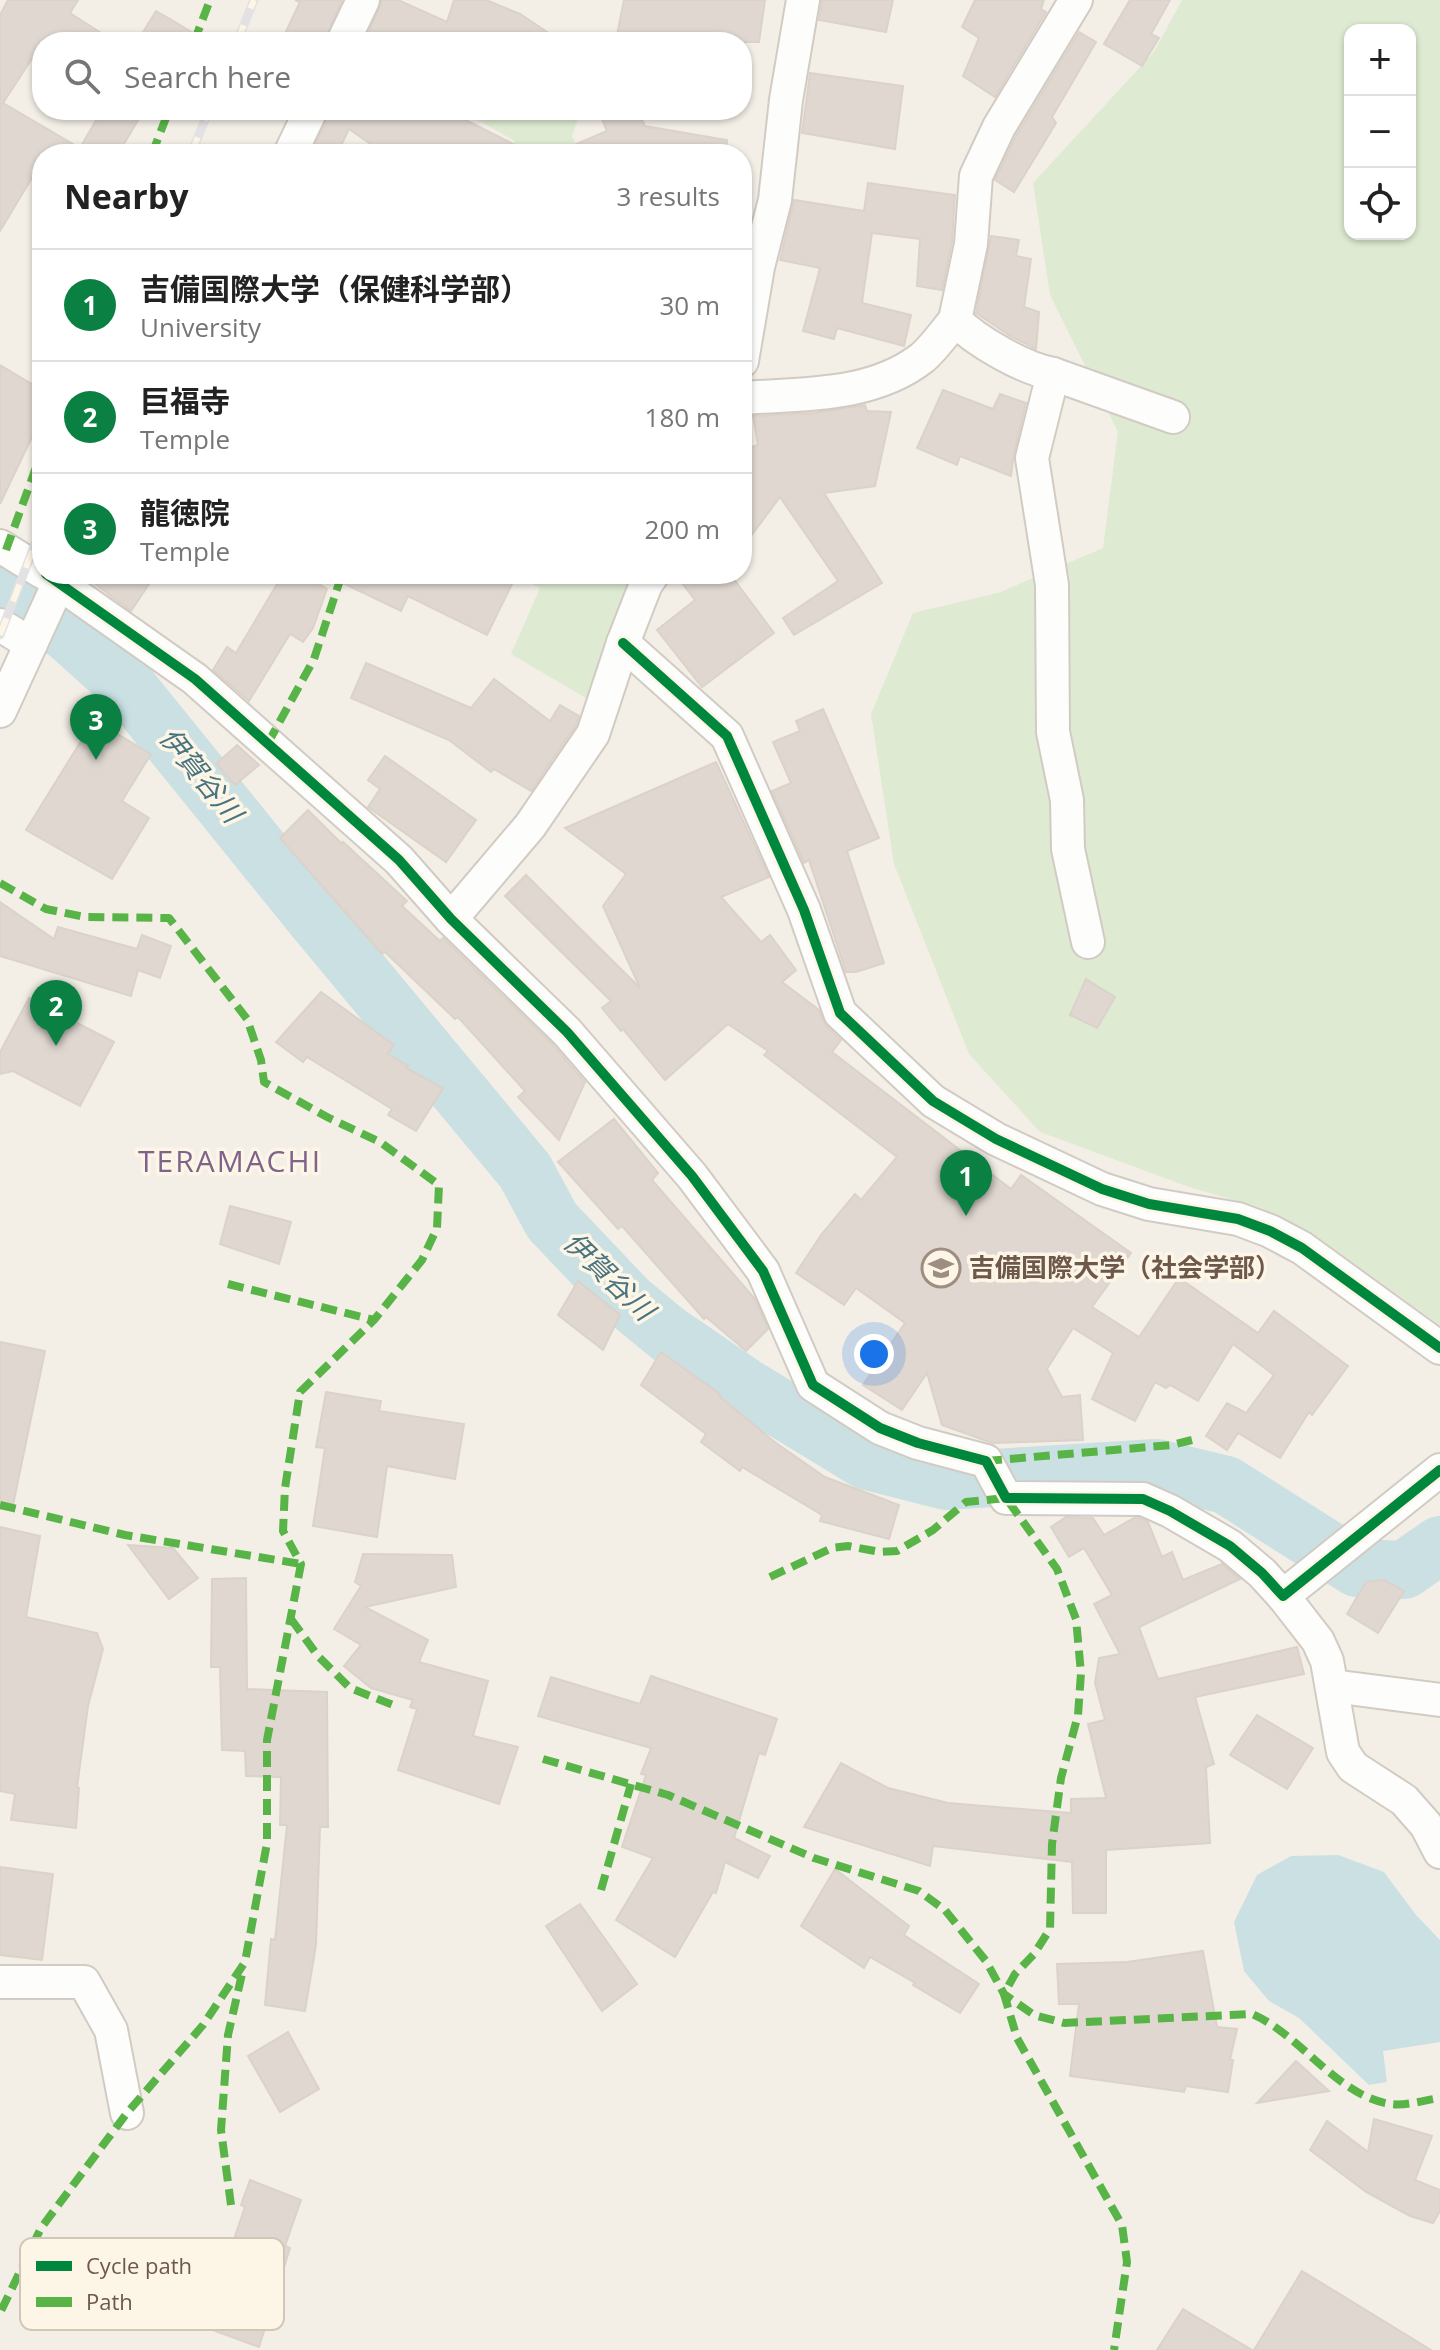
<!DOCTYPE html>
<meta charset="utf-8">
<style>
:root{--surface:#fff;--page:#f6f6f6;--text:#222;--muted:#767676;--line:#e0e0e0;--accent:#0b8043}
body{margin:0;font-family:"Open Sans","Noto Sans JP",sans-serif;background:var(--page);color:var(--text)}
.controls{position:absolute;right:24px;top:24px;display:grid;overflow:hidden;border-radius:16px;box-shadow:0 2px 6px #0004}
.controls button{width:72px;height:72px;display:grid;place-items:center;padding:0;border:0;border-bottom:2px solid var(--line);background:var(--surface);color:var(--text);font:40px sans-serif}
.you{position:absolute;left:874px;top:1354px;width:28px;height:28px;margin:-20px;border:6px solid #fff;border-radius:50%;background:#1a73e8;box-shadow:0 0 0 12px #1a73e833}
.badge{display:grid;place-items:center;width:52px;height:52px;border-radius:50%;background:var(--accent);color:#fff;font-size:26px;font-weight:700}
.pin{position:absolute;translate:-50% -66px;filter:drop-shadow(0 2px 4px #0008)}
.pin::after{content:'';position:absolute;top:42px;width:28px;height:24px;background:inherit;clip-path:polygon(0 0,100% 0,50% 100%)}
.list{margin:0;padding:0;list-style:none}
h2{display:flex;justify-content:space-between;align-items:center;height:104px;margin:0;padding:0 32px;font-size:34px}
h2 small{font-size:26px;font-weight:400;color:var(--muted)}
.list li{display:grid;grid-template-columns:52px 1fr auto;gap:24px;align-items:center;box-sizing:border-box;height:112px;padding:0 32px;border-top:2px solid var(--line)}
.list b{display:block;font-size:30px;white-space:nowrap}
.list p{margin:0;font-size:26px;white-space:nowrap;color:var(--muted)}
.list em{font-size:26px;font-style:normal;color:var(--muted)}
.icon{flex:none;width:44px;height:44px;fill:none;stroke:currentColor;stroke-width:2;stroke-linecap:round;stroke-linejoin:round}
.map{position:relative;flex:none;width:1440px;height:2350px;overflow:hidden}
.search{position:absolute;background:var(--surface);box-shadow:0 2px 6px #0004;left:32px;top:32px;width:720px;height:88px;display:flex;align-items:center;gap:20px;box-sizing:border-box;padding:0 28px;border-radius:32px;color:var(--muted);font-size:30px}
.panel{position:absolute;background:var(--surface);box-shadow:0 2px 6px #0004;left:32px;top:144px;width:720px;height:440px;border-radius:32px}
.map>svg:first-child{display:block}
</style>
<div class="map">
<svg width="1440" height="2350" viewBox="0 0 1440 2350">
<rect width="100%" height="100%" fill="#f3efe7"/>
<g fill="#dfead2" fill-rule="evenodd">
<path d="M1182,0H1440V1325L1317,1237L1259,1207L1192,1188L1040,1132L969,1054L894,864L871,714L913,613L998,593L1103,548L1118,432L1050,295L1033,183L1154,52ZM1350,30H1410V234H1350Z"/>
<path d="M460,110H511L522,115L525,110H581L572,136L575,143L569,154H509L515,141Z"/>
<path d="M527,574H643L591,701L511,654L540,588L525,580Z"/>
</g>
<path fill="#cae0e2" d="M1338,1855L1384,1872L1416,1915L1440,1940V2042L1383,2051L1387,2082L1369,2085L1299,2018L1269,2001L1244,1971L1234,1922L1257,1875L1291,1856Z"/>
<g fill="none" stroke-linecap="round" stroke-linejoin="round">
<path stroke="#cae0e2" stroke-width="58" d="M0,583L69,634L128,687L314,917L525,1171L552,1221L628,1301L668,1334L744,1386L867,1461L946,1481L1156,1468L1226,1485L1357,1568L1404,1570L1440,1545"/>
</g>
<g fill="#dfd7d0" stroke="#dbd2ca" stroke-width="2">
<path d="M8,0H78L70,13L115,42H42V62L33,57L3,103L80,148L102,110H144L118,154H42V161L0,231V15Z"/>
<path d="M295,0H342L324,42H281L300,2Z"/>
<path d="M382,0H398L447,22L454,0H486L520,14L562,42H391L369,32Z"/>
<path d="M624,0H765L759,42H655L617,35Z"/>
<path d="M822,0H893L886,32L819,20Z"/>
<path d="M975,0H1044L1041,9L1046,12L995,97L963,76L979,38L962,27Z"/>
<path d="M1130,0H1170L1151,34L1159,38L1142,66L1104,44Z"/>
<path d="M156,11L170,19L208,42H137Z"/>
<path d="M1079,32L1096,42L1052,117L1056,123L1014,192L995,180L1016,136Z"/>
<path d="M810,73L903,86L895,149L802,133Z"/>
<path d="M330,110H446L533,154H385L349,129L337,154H311Z"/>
<path d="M598,110H637L645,126L727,140L726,154H553L607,131Z"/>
<path d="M868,183L955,195L952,241L942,290L917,286L920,239L872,233L862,303L911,315L904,346L837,328L834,339L803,331L820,268L780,260L794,200L864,211Z"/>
<path d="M991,236L1019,240L1016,256L1031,259L1024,307L1039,312L1036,349L1010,336L976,313Z"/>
<path d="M0,365L42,390V416L0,504Z"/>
<path d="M943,390L993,409L1000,394L1026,403L1014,453L1011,476L960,456L957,465L917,448Z"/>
<path d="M865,405L867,411L891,412L875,486L824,493L882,583L794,635L783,618L838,581L780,497L742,548V450L758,445L753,416L814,413Z"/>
<path d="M82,574H134L149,584L131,611Z"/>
<path d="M283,574H303L327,589L313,628L303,642L290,634L249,701L213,670L227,647L236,653Z"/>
<path d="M324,574H517L487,635L408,596L401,611Z"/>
<path d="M675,574H730L774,633L702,687L657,630L695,600Z"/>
<path d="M366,663L471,708L494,679L550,721L560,705L579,716L576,725L531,791L494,769L491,772L449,740L351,698Z"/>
<path d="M823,709L879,838L847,851L884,963L856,972H846L809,860L804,863L772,791L791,783L773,742L800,731L796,721Z"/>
<path d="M94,720L151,754L122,801L149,818L112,879L26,830Z"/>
<path d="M237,745L259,765L235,785L216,764Z"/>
<path d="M385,756L476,820L446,862L368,807L380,789L368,780Z"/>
<path d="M716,762L769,877L721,897L761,942L770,935L796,970L782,982L819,1010L826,1026L841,1040L832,1052L1011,1189L1021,1175L1131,1253L1092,1307L1139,1337L1179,1278L1258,1333L1274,1311L1348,1366L1312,1415L1309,1412L1280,1458L1238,1433L1227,1450L1206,1436L1227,1403L1246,1413L1274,1375L1233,1344L1198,1401L1170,1385L1166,1388L1155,1382L1135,1421L1092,1399L1113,1353L1073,1328L1047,1369L1062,1397L1080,1395L1083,1440L992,1443L942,1425L927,1373L902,1410L863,1385L905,1323L856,1288L844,1305L796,1273L821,1235L855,1194L861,1200L897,1157L764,1055L768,1051L728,1024L665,1080L623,1029L621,1031L602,1008L611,1001L505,896L526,875L640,988L603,906L626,874L565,828Z"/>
<path d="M308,810L342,844L343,842L407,901L402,906L440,941L443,938L553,1045L585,1082L559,1140L518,1097L525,1091L458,1017L455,1019L385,952L382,954L280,838Z"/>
<path d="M0,902L54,939L58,927L137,949L142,935L171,946L160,978L138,970L131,996L0,956Z"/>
<path d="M1086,979L1115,997L1097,1028L1070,1015Z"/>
<path d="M321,992L394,1045L388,1054L408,1066L406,1068L443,1088L416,1131L388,1115L392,1109L307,1057L303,1062L276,1042Z"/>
<path d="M29,998L114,1042L80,1106L13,1071L0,1074V1052Z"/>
<path d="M614,1119L658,1173L652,1180L755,1299L768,1329L746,1351L706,1317L704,1319L622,1226L618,1229L558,1162Z"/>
<path d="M230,1206L291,1222L279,1264L220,1244Z"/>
<path d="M578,1281L620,1315L603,1350L558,1315Z"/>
<path d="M0,1342L45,1351L12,1510L0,1509Z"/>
<path d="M661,1352L720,1394L719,1396L776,1443L825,1477L899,1505L889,1539L820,1521L822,1515L742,1467L740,1471L701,1442L706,1434L641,1385Z"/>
<path d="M326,1392L381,1401L379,1411L464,1424L455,1479L387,1466L377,1537L313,1526L325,1448L316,1447Z"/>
<path d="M1066,1517L1093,1518L1104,1535L1134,1518H1139L1148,1522L1162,1557L1172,1552L1183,1580L1222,1564L1240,1579L1139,1627L1158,1679L1297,1647L1304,1674L1195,1697L1214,1764L1206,1767L1210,1843L1106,1850V1913H1073L1072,1862L933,1846L930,1866L804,1827L841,1763L888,1788L948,1803L1071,1813V1799L1106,1798L1088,1724L1105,1720L1095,1683L1099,1658L1120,1654L1094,1604L1112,1595L1084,1548L1069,1557L1051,1527Z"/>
<path d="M0,1527L40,1536L26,1617L97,1633L103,1649L88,1706L77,1787L79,1788L76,1828L11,1820L15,1794L0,1791Z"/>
<path d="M128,1545L173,1548L198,1578L169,1599Z"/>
<path d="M363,1554L452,1555L456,1587L365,1607L428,1640L419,1662L488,1681L473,1736L518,1747L499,1804L398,1770L417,1709L410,1707L413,1700L371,1688L344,1666L361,1645L334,1629L361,1586L355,1582Z"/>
<path d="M246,1578L247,1689L327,1692L328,1827H320L316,1945L305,2011L265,2005L271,1939L275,1940L287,1825H280L281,1777L246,1776L245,1751L222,1750L220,1667H211L212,1579Z"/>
<path d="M1384,1580L1404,1591L1378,1633L1347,1614L1366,1582Z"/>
<path d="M651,1676L777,1719L765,1755L759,1753L734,1838L770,1856L758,1878L725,1862L716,1893L713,1892L675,1957L616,1920L653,1858L622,1847L646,1775L641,1774L651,1748L538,1716L551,1677L640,1704Z"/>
<path d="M1257,1715L1313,1748L1287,1789L1230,1755Z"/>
<path d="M0,1867L53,1874L42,1960L0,1955Z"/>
<path d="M835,1869L909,1926L904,1935L979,1984L960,2013L913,1985L915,1983L870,1957L864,1968L801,1926Z"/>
<path d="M580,1904L637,1984L602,2011L546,1926Z"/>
<path d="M1203,1951L1217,2027L1237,2029L1230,2060H1233L1228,2092L1186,2086L1184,2092L1070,2076L1079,2004H1059L1057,1964L1127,1962Z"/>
<path d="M288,2032L319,2089L280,2112L248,2056Z"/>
<path d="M1296,2061L1329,2091L1257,2103Z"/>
<path d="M1374,2119L1432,2136L1415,2180L1440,2190V2211L1433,2223L1410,2216L1366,2192L1310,2150L1327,2121L1368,2152Z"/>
<path d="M250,2180L301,2200L285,2246L290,2248L259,2347L204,2327L245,2207L241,2205Z"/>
<path d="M1302,2271L1431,2350H1254Z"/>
<path d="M1183,2309L1252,2350H1157Z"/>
</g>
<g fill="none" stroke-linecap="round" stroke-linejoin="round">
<g stroke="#d2cbc4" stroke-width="36">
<g id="street">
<path d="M343,42L363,0"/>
<path d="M290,154L311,110"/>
<path d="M955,320L971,244L976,176L999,127L1076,0"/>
<path d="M742,361L758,267L775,200L786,100L803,0"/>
<path d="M1053,374L1032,458L1052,585L1053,732L1067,800L1068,849L1088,942"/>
<path d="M742,398C802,394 872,397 922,358C934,348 945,332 955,320C977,342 1023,368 1053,374L1173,417"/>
<path d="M0,546L42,572"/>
<path d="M46,574L195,679L399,860L451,919L567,1032L692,1176L763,1271L813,1385L880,1428L918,1443L986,1461L1006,1498L1143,1499L1170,1511L1230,1546L1262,1573L1283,1596L1440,1470"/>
<path d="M0,625L31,644"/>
<path d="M623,643L727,736L804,910L840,1013L933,1101L996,1139L1102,1189L1149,1204L1238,1219L1270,1231L1302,1248L1440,1348"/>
<path d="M0,711L63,574"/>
<path d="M451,919L530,826L593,734L623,643L646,584L653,574"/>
<path d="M1283,1596L1318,1641L1327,1661L1343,1752L1353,1767L1404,1800L1426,1825L1440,1852"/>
<path d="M1332,1686L1440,1700"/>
<path d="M0,1982H84L111,2030L127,2113"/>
</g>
</g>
<use href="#street" stroke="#fdfdfb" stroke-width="32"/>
<g stroke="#e3e1e3" stroke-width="9">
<g id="rail">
<path d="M237,42L254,0"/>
<path d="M191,154L209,110"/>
<path d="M0,635L42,526"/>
</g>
</g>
<use href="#rail" stroke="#fdf5e6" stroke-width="6" stroke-dasharray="18" stroke-linecap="butt"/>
<g stroke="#59b447" stroke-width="8" stroke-dasharray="16 8" stroke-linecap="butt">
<path d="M194,42L210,0"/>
<path d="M152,154L169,110"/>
<path d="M6,550L42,451"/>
<path d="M268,743L314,659L342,574"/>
<path d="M0,883L46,909L85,917L169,918L247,1019L261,1060L264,1082L329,1118L380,1142L439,1185L437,1228L422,1260L374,1320L300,1392L285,1488L283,1531L301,1564L267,1740V1843L245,1962L203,2025L127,2113L41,2228L0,2313"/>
<path d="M228,1284L374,1320"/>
<path d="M986,1461L1172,1445L1192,1440"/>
<path d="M0,1505L125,1535L301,1564"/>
<path d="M770,1577L832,1548L848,1546L880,1552L897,1551L933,1530L966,1502L1006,1498L1057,1569L1076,1619L1081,1673L1078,1715L1061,1778L1052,1844L1050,1929L1034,1954L1015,1974L1004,1994L1017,2038L1122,2225L1127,2262L1114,2350"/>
<path d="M291,1619L318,1656L350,1688L398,1707"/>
<path d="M543,1759L668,1795L814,1858L919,1891L945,1910L986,1961L1004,1994L1034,2015L1064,2023L1252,2014C1301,2035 1338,2097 1391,2104C1406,2106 1425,2100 1440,2098"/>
<path d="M601,1890L631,1784"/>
<path d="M231,2205L221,2130L228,2035L242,1974"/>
</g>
<g stroke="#fdf5e6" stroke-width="15">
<g id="cycleway">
<path d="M46,574L195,679L399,860L451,919L567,1032L692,1176L763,1271L813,1385L880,1428L918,1443L986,1461L1006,1498L1143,1499L1170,1511L1230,1546L1262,1573L1283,1596L1440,1470"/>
<path d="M623,643L727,736L804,910L840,1013L933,1101L996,1139L1102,1189L1149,1204L1238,1219L1270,1231L1302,1248L1440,1348"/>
</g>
</g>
<use href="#cycleway" stroke="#00873e" stroke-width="10"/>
</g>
<defs>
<g id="university-ring" transform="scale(2)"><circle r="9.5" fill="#fdf5e6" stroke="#9d8d82" stroke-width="1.5"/><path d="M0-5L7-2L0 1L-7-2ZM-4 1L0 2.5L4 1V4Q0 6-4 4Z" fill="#9d8d82"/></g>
</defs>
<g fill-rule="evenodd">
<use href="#university-ring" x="941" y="1268"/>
</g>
<g text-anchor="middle" stroke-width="7" stroke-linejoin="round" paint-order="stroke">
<g font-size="26" font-weight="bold" fill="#6e584b" stroke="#fdf5e6" text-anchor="start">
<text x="969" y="1277">吉備国際大学（社会学部）</text>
</g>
<g font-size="28" font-style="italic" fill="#477480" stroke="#fdf5e6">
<text transform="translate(201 775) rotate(51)" y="10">伊賀谷川</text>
<text transform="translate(609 1276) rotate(44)" y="10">伊賀谷川</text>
</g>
<g font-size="30" letter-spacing="2" fill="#7e638b" stroke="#fdf5e6">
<text x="230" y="1172">TERAMACHI</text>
</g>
</g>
<rect x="20" y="2238" width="264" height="92" rx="12" fill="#fdf5e6" stroke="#d2c6b8" stroke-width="2"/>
<rect x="36" y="2261" width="36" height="10" fill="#00873e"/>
<rect x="36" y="2297" width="36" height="10" fill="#59b447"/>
<g font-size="22" fill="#6e584b">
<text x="86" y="2274">Cycle path</text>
<text x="86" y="2310">Path</text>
</g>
</svg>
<div class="controls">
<button>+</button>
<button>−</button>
<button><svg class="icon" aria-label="locate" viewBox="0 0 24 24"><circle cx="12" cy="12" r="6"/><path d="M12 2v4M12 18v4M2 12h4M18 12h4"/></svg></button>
</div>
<div class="you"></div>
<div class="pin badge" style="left:966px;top:1216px">1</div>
<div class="pin badge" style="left:56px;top:1046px">2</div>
<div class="pin badge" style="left:96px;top:760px">3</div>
<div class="search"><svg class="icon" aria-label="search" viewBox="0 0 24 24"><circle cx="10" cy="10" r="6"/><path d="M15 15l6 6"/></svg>Search here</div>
<section class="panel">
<h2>Nearby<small>3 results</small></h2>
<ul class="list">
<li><span class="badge">1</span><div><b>吉備国際大学（保健科学部）</b><p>University</p></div><em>30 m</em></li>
<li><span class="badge">2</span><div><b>巨福寺</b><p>Temple</p></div><em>180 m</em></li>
<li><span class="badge">3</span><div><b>龍徳院</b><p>Temple</p></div><em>200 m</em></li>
</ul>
</section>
</div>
